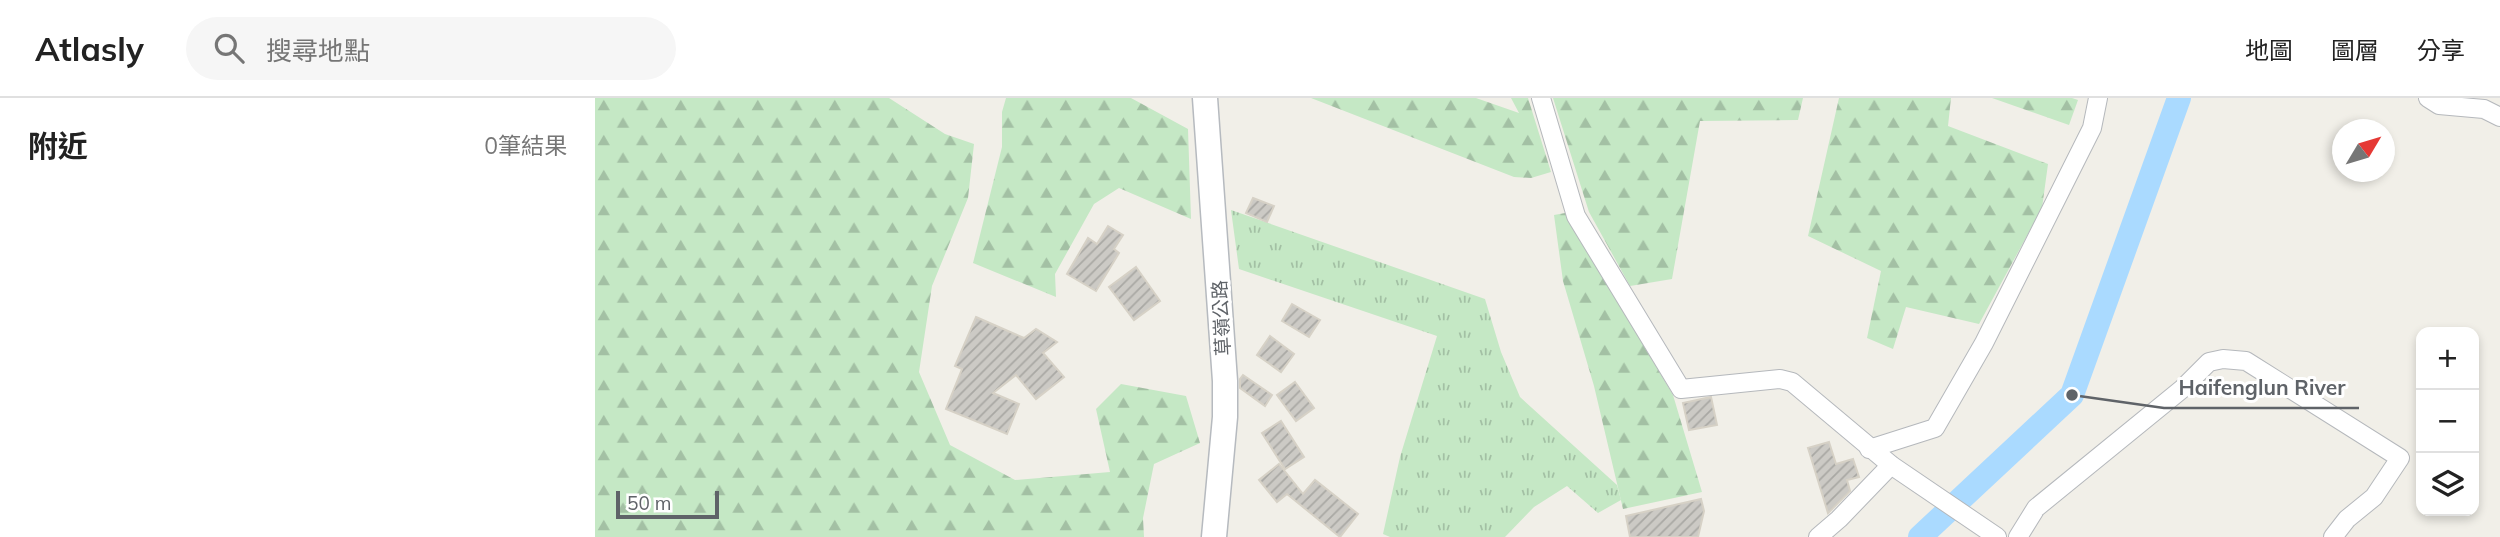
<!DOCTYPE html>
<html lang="zh-TW">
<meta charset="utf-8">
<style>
:root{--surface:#fff;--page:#f6f6f6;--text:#222;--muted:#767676;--line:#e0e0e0}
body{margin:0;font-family:Mulish,"Noto Sans TC",sans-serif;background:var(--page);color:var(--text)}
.controls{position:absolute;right:21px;bottom:21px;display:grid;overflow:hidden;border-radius:14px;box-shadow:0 4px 10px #0003}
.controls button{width:63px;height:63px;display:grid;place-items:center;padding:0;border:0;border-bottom:2px solid var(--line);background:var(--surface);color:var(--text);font:35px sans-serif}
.compass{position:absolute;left:1737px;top:21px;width:63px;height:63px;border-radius:50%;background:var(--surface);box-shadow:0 4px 10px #0003;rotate:52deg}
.scale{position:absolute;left:21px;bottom:18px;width:103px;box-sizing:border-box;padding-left:7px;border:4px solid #5f6368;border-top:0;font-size:19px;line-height:24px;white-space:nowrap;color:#5f6368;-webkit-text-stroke:5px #fff;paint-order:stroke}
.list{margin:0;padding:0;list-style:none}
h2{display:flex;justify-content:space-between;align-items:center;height:91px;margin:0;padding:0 28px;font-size:30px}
h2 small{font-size:23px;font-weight:400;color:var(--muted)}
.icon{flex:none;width:38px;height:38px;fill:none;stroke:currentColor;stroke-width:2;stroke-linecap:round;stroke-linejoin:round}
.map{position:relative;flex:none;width:1905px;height:439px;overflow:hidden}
header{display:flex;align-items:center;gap:42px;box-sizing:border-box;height:98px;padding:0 35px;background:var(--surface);border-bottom:2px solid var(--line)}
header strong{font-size:33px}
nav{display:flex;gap:38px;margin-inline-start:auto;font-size:24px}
.search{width:490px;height:63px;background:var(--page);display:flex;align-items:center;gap:18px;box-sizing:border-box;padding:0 24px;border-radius:38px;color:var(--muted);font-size:26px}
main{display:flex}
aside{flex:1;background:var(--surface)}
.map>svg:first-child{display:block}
</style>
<header>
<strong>Atlasly</strong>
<div class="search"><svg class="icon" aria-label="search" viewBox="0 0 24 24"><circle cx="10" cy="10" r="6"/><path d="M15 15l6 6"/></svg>搜尋地點</div>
<nav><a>地圖</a><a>圖層</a><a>分享</a></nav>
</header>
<main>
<aside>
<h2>附近<small>0筆結果</small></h2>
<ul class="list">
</ul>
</aside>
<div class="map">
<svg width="1905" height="439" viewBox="0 0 1905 439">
<defs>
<pattern id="grass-tufts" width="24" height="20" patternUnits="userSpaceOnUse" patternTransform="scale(1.75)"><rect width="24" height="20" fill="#c5e8c5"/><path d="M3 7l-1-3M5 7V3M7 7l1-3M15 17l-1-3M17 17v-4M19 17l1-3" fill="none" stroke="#a3c0a4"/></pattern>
<pattern id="forest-firs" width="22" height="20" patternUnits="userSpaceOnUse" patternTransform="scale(1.75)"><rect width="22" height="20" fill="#c5e8c5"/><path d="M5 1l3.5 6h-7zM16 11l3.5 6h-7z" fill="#a3c0a4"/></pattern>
<pattern id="building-hatch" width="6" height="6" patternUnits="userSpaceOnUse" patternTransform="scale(1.75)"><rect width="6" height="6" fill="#cccac5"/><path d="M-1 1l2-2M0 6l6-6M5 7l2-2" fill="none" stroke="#a9a8a4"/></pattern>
</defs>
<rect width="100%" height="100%" fill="#f1efe8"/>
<path fill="url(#grass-tufts)" d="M636,112L890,201L906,254L925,299L1022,387L1026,402L1003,415L972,388L939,409L910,439H795L788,436L805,359L842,238L644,171Z"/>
<g fill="url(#forest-firs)">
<path d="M0,0H294L350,36L379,46L373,100L337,188L324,274L355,347L420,382L515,374L501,311L526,286L591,298L605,345L559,366L548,420L549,439H0Z"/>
<path d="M411,0H536L593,31L596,121L524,90L499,106L460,176L461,199L378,165L407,49V14Z"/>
<path d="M716,0H881L924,15L916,0H933L956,74L936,80L919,79Z"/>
<path d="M958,0H1208L1203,22L1105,23L1077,181L1035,188L994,114Z"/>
<path d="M1244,0H1356L1353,28L1453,66L1447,110L1384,226L1311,209L1298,251L1272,240L1286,173L1213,138Z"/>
<path d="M1397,0H1477L1483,2L1474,27Z"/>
<path d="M970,115L1078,297L1107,394L1028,411L999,288L968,183L959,117Z"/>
</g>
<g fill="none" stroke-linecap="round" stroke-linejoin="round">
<path stroke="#aadaff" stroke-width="24" d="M1325,439L1477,297L1584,0"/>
</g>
<g fill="url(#building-hatch)" stroke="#d6d1c6" stroke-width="2">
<path d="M658,100L679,108L672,124L651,115Z"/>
<path d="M513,128L528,137L519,151L524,155L501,193L472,176L493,140L502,146Z"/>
<path d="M541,169L565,203L539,222L514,189Z"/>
<path d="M697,206L725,222L714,239L687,223Z"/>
<path d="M381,219L429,240L441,231L462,244L448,255L469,279L441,301L421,277L398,295L424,306L412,336L351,311L367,271L360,268Z"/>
<path d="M675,238L699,256L686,274L662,257Z"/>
<path d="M648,277L677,297L670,308L645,290V281Z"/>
<path d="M700,284L719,310L701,323L682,297Z"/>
<path d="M1116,299L1122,327L1094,332L1088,305Z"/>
<path d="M686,323L709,359L690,371L667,335Z"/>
<path d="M1234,344L1241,366L1258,361L1264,379L1252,382L1255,393L1233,415L1213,350Z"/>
<path d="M684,366L708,396L720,382L763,416L745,439L692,396L682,404L664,382Z"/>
<path d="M1106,401L1109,413L1103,439H1035L1031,418Z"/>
</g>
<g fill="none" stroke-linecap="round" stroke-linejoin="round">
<g stroke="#b5b8bc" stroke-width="20">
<g id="minor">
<path d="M946,0L981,118L1086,291L1185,281L1197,284L1296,367L1402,439"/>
<path d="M1833,0L1844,7L1889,11L1905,19"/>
<path d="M1274,351L1340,330L1389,245L1497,30L1503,0"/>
<path d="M1223,439L1244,421L1296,367"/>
<path d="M1423,439L1441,410L1587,291L1614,264L1628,261L1651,263L1805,360L1779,399L1752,421L1738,439"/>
</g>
</g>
<g stroke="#b6babf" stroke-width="27">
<path id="secondary" d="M610,0L630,283V319L619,439"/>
</g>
<use href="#minor" stroke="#fff" stroke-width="18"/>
<use href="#secondary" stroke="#fff" stroke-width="24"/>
</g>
<g text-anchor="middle" stroke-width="6" stroke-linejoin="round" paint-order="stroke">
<g font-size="19" fill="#5f6368" stroke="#fff">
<text transform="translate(626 220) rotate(-93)" y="7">草嶺公路</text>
</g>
</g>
<path fill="none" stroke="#5f6368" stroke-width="2.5" d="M1477 297L1569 310H1764"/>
<circle fill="#5f6368" stroke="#fff" stroke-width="2.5" cx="1477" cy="297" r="7"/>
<g font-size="21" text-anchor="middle" font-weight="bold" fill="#5f6368" stroke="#fff" stroke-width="6" stroke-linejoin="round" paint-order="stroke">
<text x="1667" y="297">Haifenglun River</text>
</g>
</svg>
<div class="controls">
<button>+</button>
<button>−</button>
<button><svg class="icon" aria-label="layers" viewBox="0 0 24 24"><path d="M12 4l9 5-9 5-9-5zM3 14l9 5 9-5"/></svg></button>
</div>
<svg class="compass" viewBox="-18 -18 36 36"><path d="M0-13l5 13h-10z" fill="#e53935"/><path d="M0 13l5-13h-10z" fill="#767676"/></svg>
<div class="scale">50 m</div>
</div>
</main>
